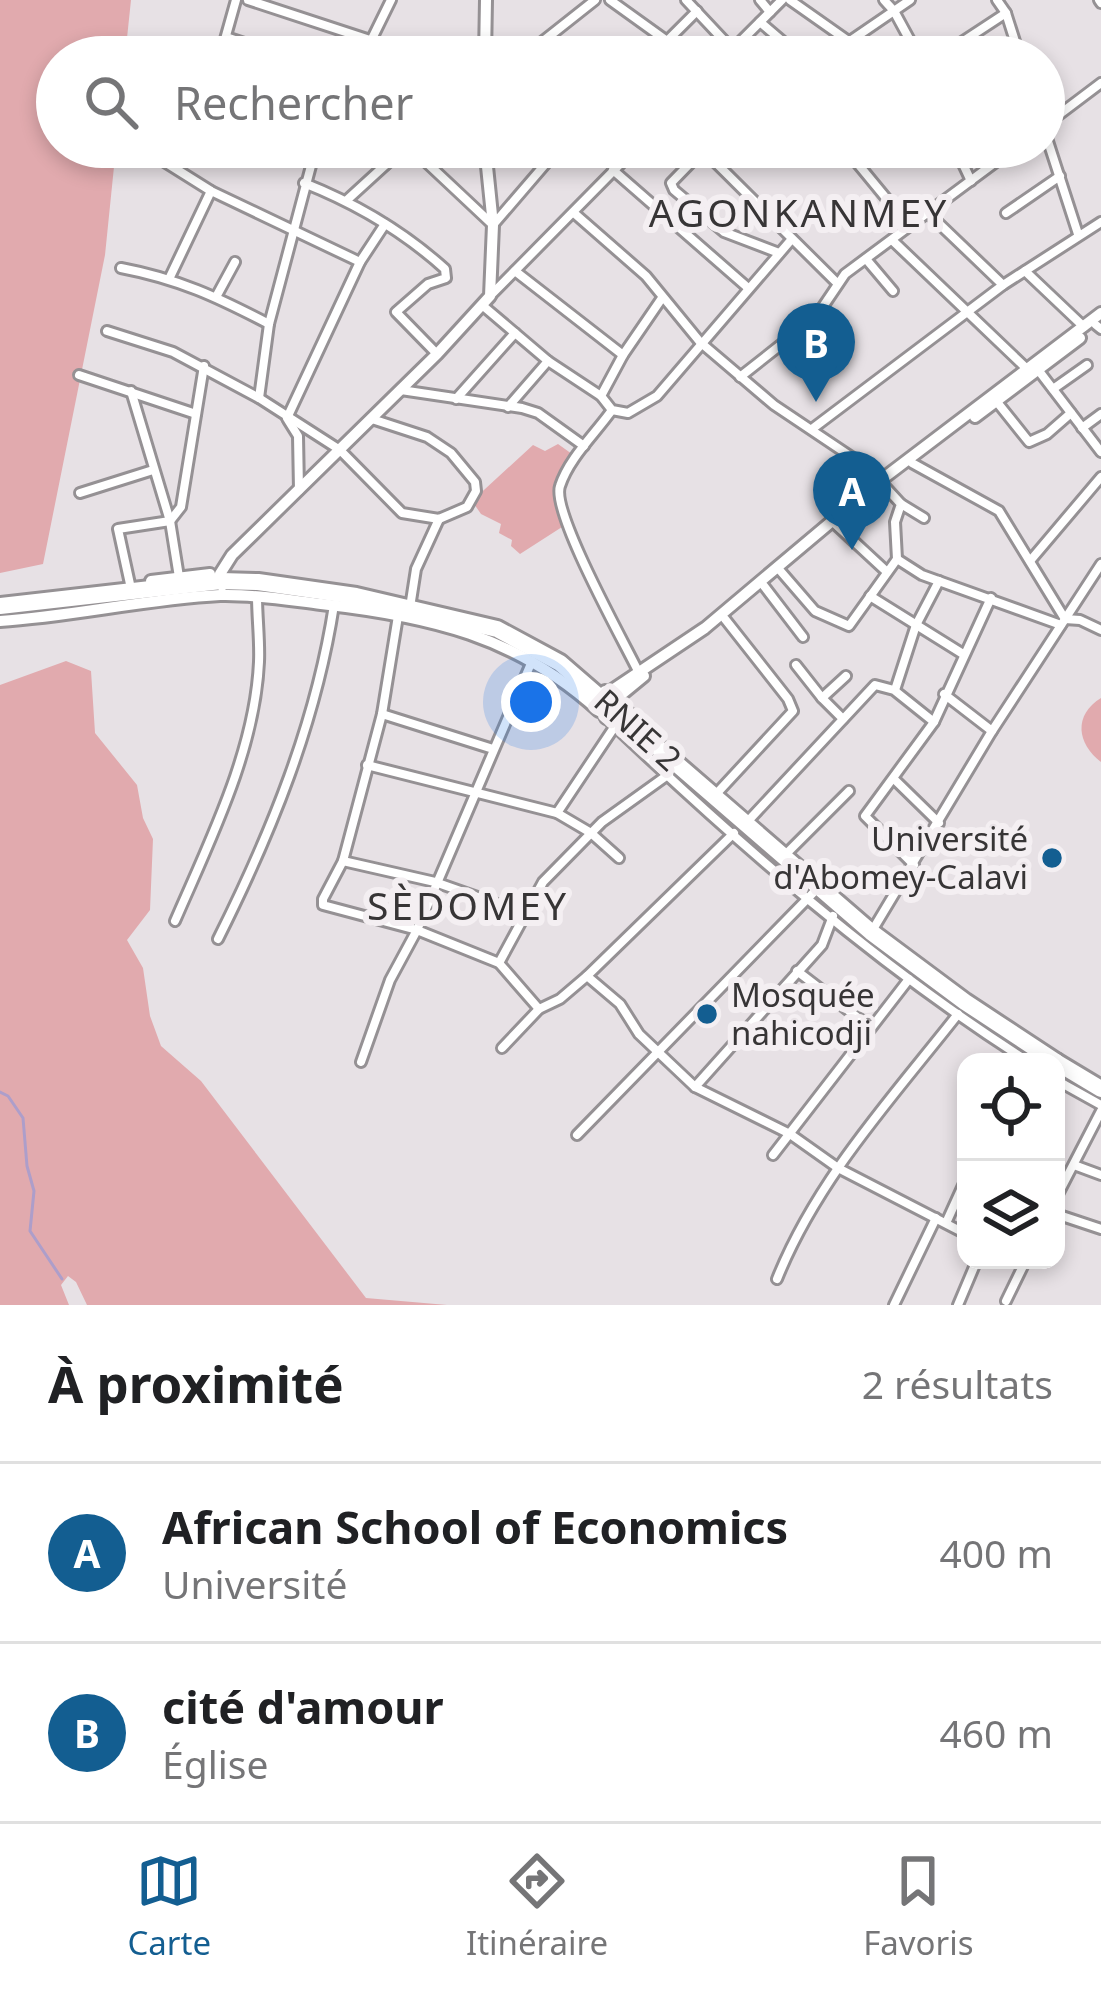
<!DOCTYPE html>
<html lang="fr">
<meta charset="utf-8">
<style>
:root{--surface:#fff;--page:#f2f2f2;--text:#202124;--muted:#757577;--line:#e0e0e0;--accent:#135e91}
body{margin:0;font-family:"Noto Sans",sans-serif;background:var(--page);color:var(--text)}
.controls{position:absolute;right:36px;bottom:36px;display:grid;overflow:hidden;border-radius:24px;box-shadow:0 6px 18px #0003}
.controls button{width:108px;height:108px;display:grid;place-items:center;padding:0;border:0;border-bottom:3px solid var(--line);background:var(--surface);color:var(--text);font:60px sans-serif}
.you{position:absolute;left:531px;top:702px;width:42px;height:42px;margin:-30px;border:9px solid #fff;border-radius:50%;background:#1a73e8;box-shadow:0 0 0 18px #1a73e833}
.badge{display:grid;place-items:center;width:78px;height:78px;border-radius:50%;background:var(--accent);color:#fff;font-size:39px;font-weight:700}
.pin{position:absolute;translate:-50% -99px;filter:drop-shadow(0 3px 6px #0008)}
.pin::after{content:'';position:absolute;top:63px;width:42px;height:36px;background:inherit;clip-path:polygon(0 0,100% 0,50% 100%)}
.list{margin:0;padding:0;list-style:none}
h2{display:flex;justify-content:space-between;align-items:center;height:156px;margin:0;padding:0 48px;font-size:51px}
h2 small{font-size:39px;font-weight:400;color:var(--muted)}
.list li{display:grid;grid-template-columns:78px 1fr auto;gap:36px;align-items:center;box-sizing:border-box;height:180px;padding:0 48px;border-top:3px solid var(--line)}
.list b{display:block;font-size:45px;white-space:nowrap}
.list p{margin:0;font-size:39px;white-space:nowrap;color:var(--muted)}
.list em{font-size:39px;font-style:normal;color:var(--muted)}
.icon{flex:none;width:66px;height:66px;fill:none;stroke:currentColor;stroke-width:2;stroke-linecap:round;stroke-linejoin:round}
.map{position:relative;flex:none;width:1101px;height:1305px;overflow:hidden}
.search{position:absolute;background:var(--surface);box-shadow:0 6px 18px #0003;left:36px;right:36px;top:36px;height:132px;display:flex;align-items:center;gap:30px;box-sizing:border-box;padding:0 42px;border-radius:66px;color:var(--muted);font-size:45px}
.sheet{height:516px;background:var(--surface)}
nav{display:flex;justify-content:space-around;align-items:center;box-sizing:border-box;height:168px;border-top:3px solid var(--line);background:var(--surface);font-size:33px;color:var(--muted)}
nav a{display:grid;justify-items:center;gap:6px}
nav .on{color:var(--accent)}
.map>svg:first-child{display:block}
</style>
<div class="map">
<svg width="1101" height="1305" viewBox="0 0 1101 1305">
<rect width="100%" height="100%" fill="#e7e1e5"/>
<g fill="#e1aaae">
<path d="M0,0H131L125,57H57V147H116L105,255L43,564L0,573Z"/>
<path d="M558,444L572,454L556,490L562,527L520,554L511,546L512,540L499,533L501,524L481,514L472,501L533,445L545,451Z"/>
<path d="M66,661L91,671L95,733L137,785L143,818L153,839L150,910L127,940L143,968L150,1016L161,1046L201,1081L366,1298L447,1305H87L76,1282L68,1276L61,1285L69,1305H0V685Z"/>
<path d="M1101,698V762C1077,744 1073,715 1101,698Z"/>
</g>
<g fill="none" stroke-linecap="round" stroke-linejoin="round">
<path stroke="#ad9eca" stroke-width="3" d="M0,1092L8,1096L23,1118L27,1166L34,1191L30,1231L62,1279"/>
<g stroke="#959194" stroke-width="14">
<g id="street">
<path d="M248,0L373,41"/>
<path d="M610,0L667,41"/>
<path d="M686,0L732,49"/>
<path d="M760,0L770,12"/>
<path d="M790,0L871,57"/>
<path d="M884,0L894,11L919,57"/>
<path d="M997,0L1006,13L1020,57"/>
<path d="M1099,0L1101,3"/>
<path d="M760,22L801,57"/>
<path d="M226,37L286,57"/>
<path d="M850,41L910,0"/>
<path d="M220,57L236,0"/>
<path d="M363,57L391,0"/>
<path d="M523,57L595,0"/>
<path d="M651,57L697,11"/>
<path d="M725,57L782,0"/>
<path d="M939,57L1006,13"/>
<path d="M1044,126L1101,83"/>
<path d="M1044,129L1078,234"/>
<path d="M358,147L385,165"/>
<path d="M410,147L493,225L560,147"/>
<path d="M766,147L783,160L801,147"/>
<path d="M844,147L909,226"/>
<path d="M955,147L971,181"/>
<path d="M705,148L671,183L674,190L724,232L779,253"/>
<path d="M703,150L837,283"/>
<path d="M160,159L211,191L360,262"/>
<path d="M613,170L747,287"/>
<path d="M304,183C357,204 403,231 445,269L446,278L428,284L396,312L437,354"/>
<path d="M347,200L405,147"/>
<path d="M574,213L646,276L700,342L774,405L868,468L901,504L895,522L897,559L849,626L815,611L777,567"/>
<path d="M1006,213L1060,176"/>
<path d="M929,214L1003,285"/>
<path d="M892,240L1027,369L1039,371L1101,452"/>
<path d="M866,259L893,291"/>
<path d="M121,268C179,279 217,297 269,324"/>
<path d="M515,271L623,355"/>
<path d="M1025,271L1084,327"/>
<path d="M170,277L211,191"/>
<path d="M491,295L637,147"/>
<path d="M216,297L235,262"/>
<path d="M482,305L548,361L601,396L612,410L628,413L657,396L791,240"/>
<path d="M1096,325L1101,329"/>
<path d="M107,331L173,352L259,398L340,450L402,513L439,519L467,507L476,491L475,482L451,453L427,437L372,419"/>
<path d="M79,375L196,414"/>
<path d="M740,377L816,317L845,274L1016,147"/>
<path d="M1053,389L1087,365"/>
<path d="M401,390L522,408L538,413L584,446"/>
<path d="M131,391L170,521L179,577"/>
<path d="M601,396L623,355L662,298"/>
<path d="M259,398L269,324L316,147"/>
<path d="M456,399L515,333"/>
<path d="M997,402L1029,442L1047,434L1071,413"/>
<path d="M508,407L548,361"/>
<path d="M612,410C595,434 569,458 560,486C551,512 624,642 639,673"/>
<path d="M287,418L360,262L385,224"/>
<path d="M288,420L298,436L299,490"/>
<path d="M1082,428L1101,414"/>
<path d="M812,429L1003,285L1101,222"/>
<path d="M912,463L999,511L1065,619L1080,620L1101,630"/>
<path d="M80,493L153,470"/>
<path d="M901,504L924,518"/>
<path d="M833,522L887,572"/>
<path d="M897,559L922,575L1061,625"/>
<path d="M1030,561L1101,477"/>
<path d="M130,584L118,529L170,521L181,507L204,366"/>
<path d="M764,586L803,637"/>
<path d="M870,596L963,654"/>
<path d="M411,601L416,569L439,519"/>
<path d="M398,616L382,714L343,861L323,899V905L417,930L499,963L539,1009"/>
<path d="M796,665L822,698"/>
<path d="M895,690L916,625L939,581"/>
<path d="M944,694L992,731"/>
<path d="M382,714L493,749"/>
<path d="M604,716C735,841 876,965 1029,1062"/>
<path d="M843,719L822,698L846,676"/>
<path d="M367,765L557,813L591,833L619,858"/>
<path d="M894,779L939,823"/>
<path d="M718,792L793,711L788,699L725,619"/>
<path d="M557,813L615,726"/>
<path d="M749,820L875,685L894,690L934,722"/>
<path d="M787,853L849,791"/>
<path d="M343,861L435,882L523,913"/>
<path d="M914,865L865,816L934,722L991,598"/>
<path d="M175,921C210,840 255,751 259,662C260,641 257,618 257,596"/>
<path d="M872,931L992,731L1101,564"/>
<path d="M218,939C271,833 316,723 334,605"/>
<path d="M499,963L543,882L602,822L669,774"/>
<path d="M797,971L870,1027"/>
<path d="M587,976L620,1004L639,1034L695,1087L790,1134L838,1168L966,1234"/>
<path d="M502,1048L539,1009L560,999L587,976L734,833"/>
<path d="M361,1062L390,980L417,930L532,661"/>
<path d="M1056,1080L1101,1105"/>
<path d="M695,1087L822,945L833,916"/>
<path d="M577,1135L813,893"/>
<path d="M773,1155L909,979"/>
<path d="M1074,1165L1101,1175"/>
<path d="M1056,1198L1101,1111"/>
<path d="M1056,1214L1101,1229"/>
<path d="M946,1223L966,1179"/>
<path d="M777,1279C817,1179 892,1098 958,1014"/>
<path d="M1006,1301L1026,1260"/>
<path d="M894,1305L936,1218"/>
<path d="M958,1305L977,1260"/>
</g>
</g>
<g stroke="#959194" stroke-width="16">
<g id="secondary">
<path d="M485,57L486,0"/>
<path d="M975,417L1080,338"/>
<path d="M151,581L210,574"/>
<path d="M222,586L220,574L232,555L437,354L490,296L493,225L485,147"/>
<path d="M0,621C74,616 146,599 220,595C253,594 288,600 321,604C429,616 517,636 599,711L608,693L705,628L881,480L1101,313"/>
<path d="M605,691L635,719"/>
<path d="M606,718L616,699L644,676"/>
</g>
</g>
<g stroke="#959194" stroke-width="22">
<g id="highway">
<path d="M0,606L221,581L258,582L356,596L497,629L560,663L871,932L965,1002L1056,1062"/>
<path d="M1056,1062L1101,1089"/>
</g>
</g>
<use href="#street" stroke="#fff" stroke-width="8"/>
<use href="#secondary" stroke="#fff" stroke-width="10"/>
<use href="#highway" stroke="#fff" stroke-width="16"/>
</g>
<g fill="#135e91" stroke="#f4eff2" stroke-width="4.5">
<circle cx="1052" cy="858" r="12"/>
<circle cx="707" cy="1014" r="12"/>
</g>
<g text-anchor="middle" stroke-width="12" stroke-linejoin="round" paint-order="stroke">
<g font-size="33" fill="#373536" stroke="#f4eff2">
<text transform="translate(638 730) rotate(42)" y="12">RNIE 2</text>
</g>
<g font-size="33" fill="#373536" stroke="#f4eff2" text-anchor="end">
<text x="1028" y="851">Université<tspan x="1028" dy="38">d'Abomey-Calavi</tspan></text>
<text x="731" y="1007" text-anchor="start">Mosquée<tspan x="731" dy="38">nahicodji</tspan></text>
</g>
<g font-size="39" letter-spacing="3" fill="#373536" stroke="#f4eff2">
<text x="799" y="227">AGONKANMEY</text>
<text x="468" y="920">SÈDOMEY</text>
</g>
</g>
</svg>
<div class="controls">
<button><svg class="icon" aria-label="locate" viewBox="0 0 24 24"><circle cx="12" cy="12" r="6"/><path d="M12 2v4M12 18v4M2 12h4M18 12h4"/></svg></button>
<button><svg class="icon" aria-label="layers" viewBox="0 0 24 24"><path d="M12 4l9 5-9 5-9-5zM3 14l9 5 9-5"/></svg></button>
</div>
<div class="you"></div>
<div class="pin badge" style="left:852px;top:550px">A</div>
<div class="pin badge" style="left:816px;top:402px">B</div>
<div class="search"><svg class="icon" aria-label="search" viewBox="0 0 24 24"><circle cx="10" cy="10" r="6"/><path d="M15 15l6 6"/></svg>Rechercher</div>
</div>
<section class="sheet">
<h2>À proximité<small>2 résultats</small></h2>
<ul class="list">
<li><span class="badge">A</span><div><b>African School of Economics</b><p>Université</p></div><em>400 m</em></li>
<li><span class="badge">B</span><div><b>cité d'amour</b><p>Église</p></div><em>460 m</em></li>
</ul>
</section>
<nav>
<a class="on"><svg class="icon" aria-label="map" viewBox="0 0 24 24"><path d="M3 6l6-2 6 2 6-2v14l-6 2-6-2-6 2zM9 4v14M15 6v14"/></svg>Carte</a>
<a><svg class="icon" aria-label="directions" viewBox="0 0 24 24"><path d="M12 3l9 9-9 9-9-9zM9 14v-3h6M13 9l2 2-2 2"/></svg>Itinéraire</a>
<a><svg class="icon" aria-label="saved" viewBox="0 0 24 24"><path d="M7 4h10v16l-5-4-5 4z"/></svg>Favoris</a>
</nav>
